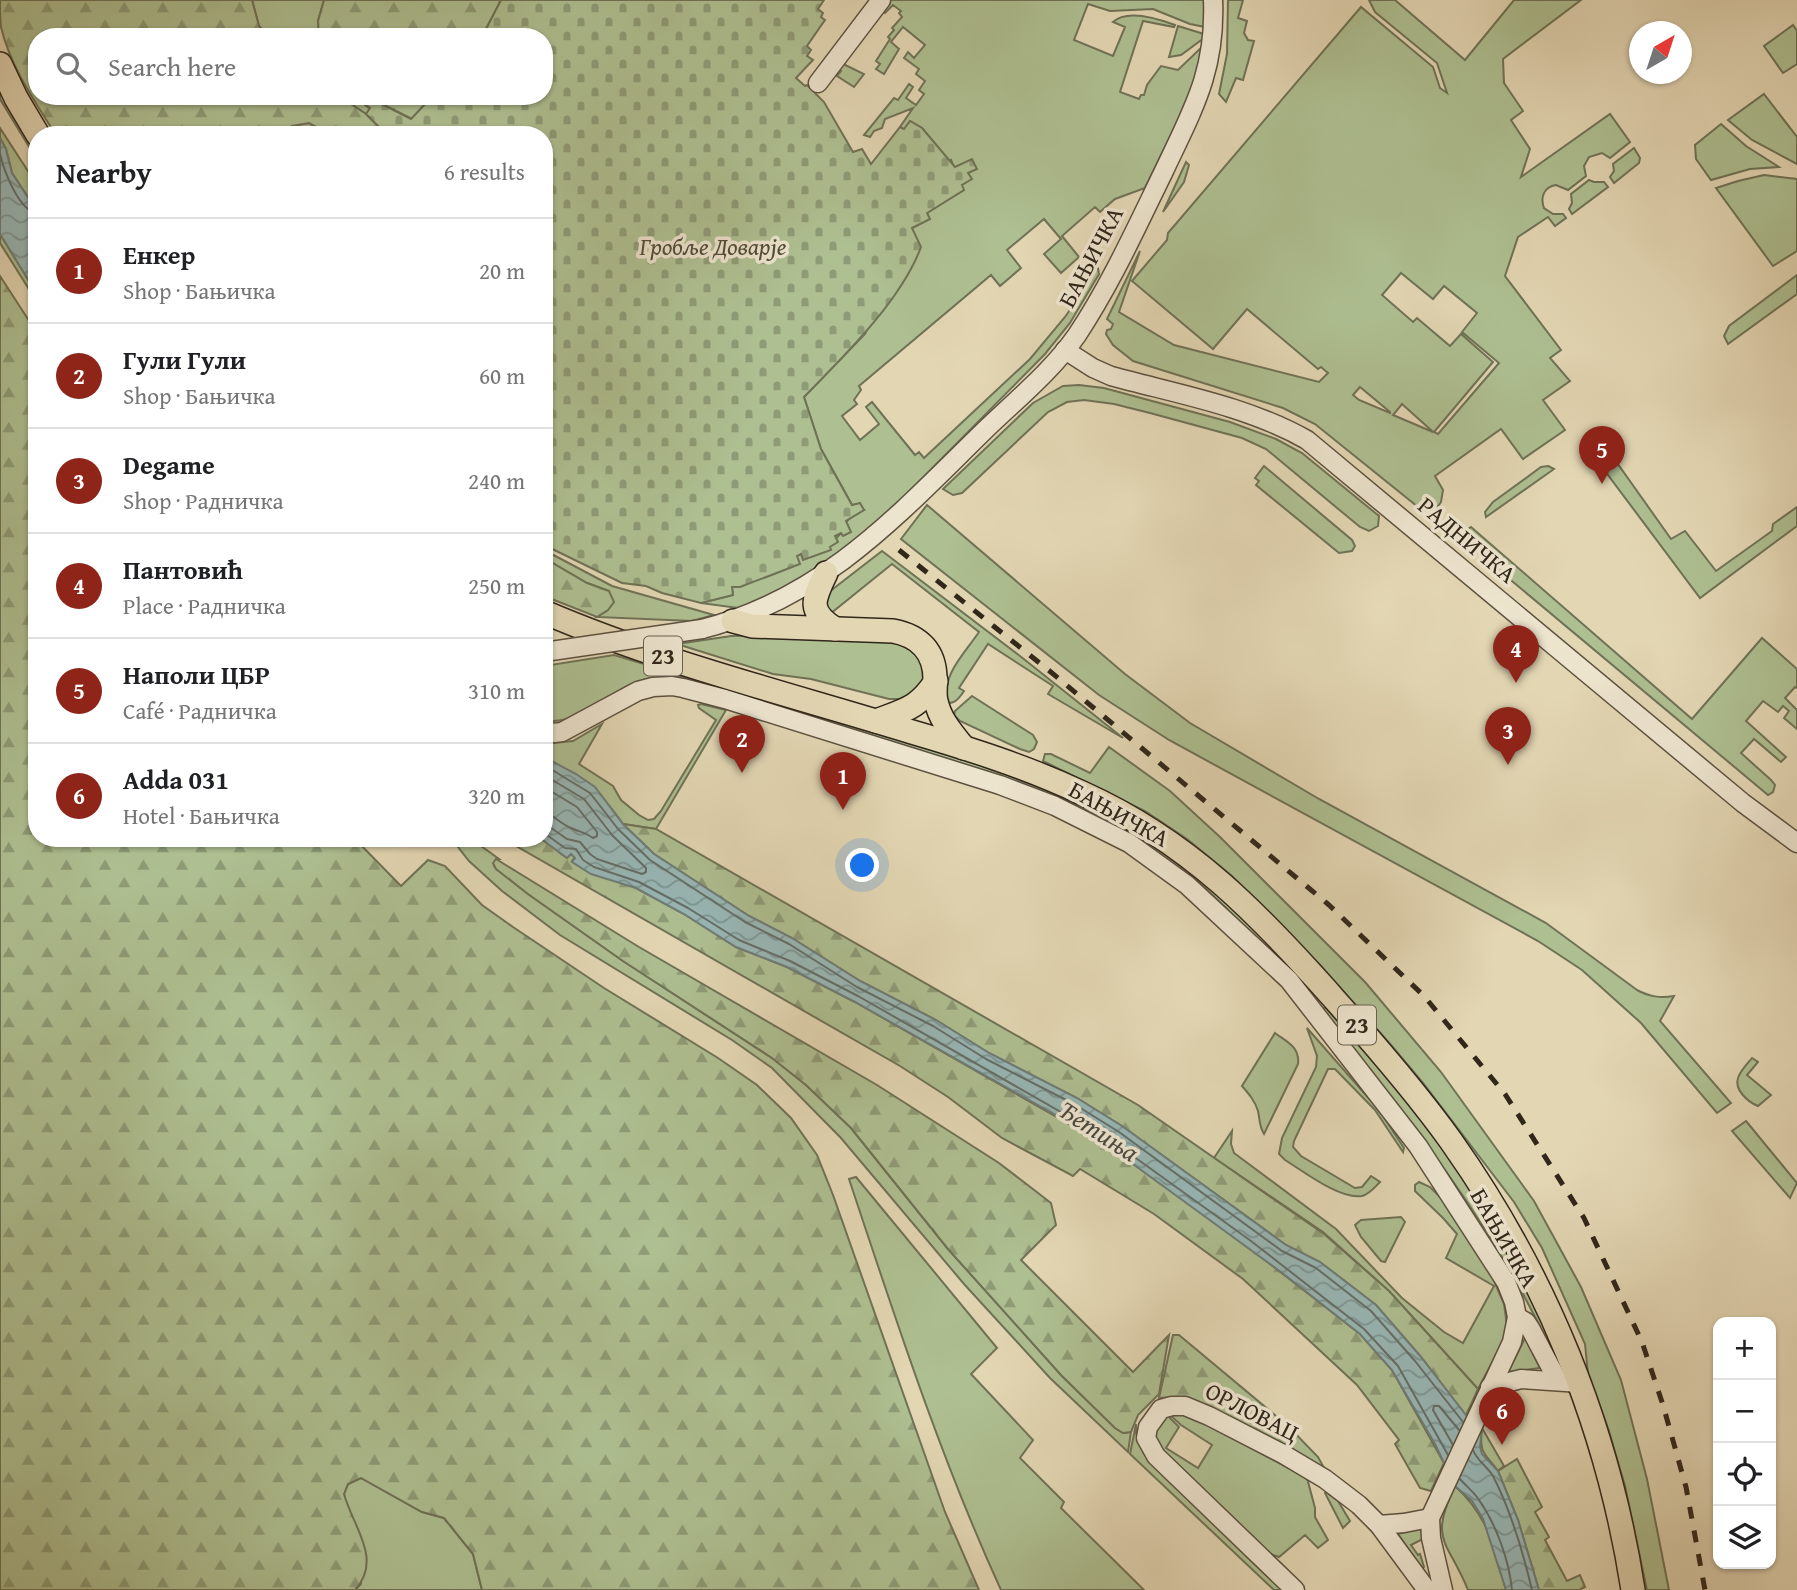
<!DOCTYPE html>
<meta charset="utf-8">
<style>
:root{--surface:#fff;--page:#f2f2f2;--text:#202124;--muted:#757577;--line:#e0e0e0;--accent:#8f2418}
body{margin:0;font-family:"Gentium Book Plus",serif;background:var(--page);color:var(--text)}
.controls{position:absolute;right:21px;bottom:21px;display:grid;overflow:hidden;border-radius:14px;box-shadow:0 2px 5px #0004}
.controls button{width:63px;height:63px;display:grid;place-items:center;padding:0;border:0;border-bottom:2px solid var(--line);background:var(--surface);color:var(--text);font:35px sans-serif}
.compass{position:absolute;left:1629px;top:21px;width:63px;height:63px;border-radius:50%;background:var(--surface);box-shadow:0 2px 5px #0004;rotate:39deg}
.you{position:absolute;left:863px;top:866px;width:24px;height:24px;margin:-18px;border:5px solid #fff;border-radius:50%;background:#1a73e8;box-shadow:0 0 0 10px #1a73e833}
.badge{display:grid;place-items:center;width:46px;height:46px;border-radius:50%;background:var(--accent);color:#fff;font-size:23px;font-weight:700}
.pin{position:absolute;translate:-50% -58px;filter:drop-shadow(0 2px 4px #0008)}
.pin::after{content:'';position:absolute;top:37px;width:24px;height:21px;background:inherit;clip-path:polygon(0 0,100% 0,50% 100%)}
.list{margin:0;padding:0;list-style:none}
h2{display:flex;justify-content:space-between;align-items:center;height:91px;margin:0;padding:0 28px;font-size:30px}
h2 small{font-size:23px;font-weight:400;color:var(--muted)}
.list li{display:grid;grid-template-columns:46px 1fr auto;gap:21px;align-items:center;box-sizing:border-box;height:105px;padding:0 28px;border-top:2px solid var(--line)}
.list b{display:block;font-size:26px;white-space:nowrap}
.list p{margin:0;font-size:23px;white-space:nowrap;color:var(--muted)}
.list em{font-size:23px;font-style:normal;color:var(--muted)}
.icon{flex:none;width:38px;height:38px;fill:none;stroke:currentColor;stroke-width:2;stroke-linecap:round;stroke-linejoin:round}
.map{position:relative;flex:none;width:1797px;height:1590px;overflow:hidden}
.search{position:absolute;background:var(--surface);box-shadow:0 2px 5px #0004;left:28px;top:28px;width:525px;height:77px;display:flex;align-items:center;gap:18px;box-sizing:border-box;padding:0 24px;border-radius:28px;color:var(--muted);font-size:26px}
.panel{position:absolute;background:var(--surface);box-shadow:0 2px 5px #0004;left:28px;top:126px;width:525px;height:721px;border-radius:28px}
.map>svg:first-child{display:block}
</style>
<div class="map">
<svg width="1797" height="1590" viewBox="0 0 1797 1590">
<defs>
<pattern id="forest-firs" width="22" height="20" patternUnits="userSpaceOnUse" patternTransform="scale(1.75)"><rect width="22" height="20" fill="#aebf91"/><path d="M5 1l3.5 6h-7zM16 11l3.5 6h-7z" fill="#8e9b76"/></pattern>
<pattern id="cemetery-stones" width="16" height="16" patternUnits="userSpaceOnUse" patternTransform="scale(1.75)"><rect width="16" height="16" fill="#aebf91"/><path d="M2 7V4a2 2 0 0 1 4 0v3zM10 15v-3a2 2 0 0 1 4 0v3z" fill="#8e9b76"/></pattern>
<pattern id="water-waves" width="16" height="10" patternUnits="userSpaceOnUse" patternTransform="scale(1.75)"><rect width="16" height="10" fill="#98b7b6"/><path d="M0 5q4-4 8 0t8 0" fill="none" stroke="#7c9593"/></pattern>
</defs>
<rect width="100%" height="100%" fill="#e3d6b3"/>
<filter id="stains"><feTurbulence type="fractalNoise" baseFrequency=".00286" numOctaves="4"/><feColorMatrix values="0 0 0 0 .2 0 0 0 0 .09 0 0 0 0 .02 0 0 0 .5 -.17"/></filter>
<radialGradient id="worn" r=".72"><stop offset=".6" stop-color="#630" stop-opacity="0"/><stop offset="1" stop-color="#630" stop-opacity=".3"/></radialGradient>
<g fill="#aebf91" stroke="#6f7256" stroke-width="2" fill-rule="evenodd">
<path d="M252,0H324L318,21L319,37L269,36L259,26Z"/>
<path d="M886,0H1205V27L1190,24L1153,9L1110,11L1088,4L1074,40L1113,56L1125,27L1113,22C1127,9 1159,19 1175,25L1174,27L1143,21L1120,92L1139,99L1141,95H1144L1147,85L1161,66L1178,70L1204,45L1190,96L1145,188L1115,199L1100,212L1095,207L1062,236L1079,257L1061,273L1044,254L1061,239L1044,219L1007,250L1021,268L1000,286L991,275L859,386L861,390L854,400L857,404L842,416L860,440L879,424L866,407L872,402L915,455L919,452L924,458L1030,359L1065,317L1087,285L1080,277L1091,266L1098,268L1099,274L1070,323L1045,354L882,519L846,549L789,586L757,603L738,608L701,603L733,595L732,587L766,577L799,564L796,556L801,554L811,557C824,551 832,543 841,533C845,529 844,523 849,519C854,516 859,513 864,510L852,505L821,449L804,397L865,334L912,228L929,219L927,213L963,190L951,160L949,161L922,128L910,121L904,130L900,127L913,108L885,119L882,128L874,131L870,137L864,135L894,98L898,100L909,84L913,87L906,98L916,105L924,94L919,90L925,81L916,74L919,69L904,58L908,52L914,58L925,45L903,27L891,42L899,49L884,74L876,69L880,64L876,61L890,39L888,37L894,30L892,28L902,17L899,13L901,11L893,5L885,13L879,9Z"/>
<path d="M1228,0H1243L1238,18L1247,21L1244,33L1248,40L1254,41L1243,80L1236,78L1226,102L1219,94L1227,54Z"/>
<path d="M1369,0H1395L1465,60L1514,0H1581L1503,59L1504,83L1523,111L1511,120L1530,149L1521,177L1610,114L1630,142L1610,158L1602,153L1589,157L1584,166L1586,176L1568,190L1556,185C1544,187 1540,197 1544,208L1553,214H1563L1566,218L1555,226L1548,217L1518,237L1505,276L1561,350L1550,358L1570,381L1543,400L1565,430L1523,459L1501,429L1435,476L1443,490L1441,502L1435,510L1423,511L1315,424L1283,408L1133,361L1113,345L1106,334L1107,330L1111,329L1113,324L1107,319L1140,251L1119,312L1174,345L1319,382L1328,373L1321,367L1318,369L1247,309L1213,349L1132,281L1167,240L1168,233L1361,7L1433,67L1440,88L1447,93L1437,63L1375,12ZM1401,273L1433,299L1444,286L1477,313L1462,332L1499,363L1438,434L1434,432L1493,362L1461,334L1450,346L1417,318L1413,322L1382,295ZM1360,387L1390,412V413L1359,400L1353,395ZM1402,404L1432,431L1433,432L1393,415Z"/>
<path d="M1793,25L1797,31V64L1783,73L1764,46Z"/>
<path d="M1178,26L1204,34V38L1181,55L1169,57Z"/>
<path d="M839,62L864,74L854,87L837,76L841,71L838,67Z"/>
<path d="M0,90L37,153V160L0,99Z"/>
<path d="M1764,94L1797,137V164L1752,140L1728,120Z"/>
<path d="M339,96H354L370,109L366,114Z"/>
<path d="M309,123L331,135H281L292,126Z"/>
<path d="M1721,124L1746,146L1779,167L1750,169L1711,180L1696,159L1695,145Z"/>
<path d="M0,128L37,185V211L12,173L6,149L0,138Z"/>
<path d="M1634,148L1640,158L1639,163L1614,183L1610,177L1614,171L1613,164Z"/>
<path d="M1186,162L1189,165L1184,182L1163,212Z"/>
<path d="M1764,175L1797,179V251L1773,266L1716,188L1738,181Z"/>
<path d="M1589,180L1594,182H1604L1608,187L1572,214L1569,209L1572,203L1571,194Z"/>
<path d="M0,234L37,294V302L0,243Z"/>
<path d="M1797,275V294L1728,344L1724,336L1729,326Z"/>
<path d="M1079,385L1104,388L1230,422L1276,439L1302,453L1379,516L1378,526L1369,531L1360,527L1266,449L1242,438L1150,413L1114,404L1084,400L1067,402L1048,412L962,493L953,495L943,489L1033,403L1063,386Z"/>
<path d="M1603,443L1671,539L1685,531L1716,571L1772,531L1773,524L1797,507V526L1700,598L1590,451Z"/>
<path d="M1264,466L1352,540L1355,546L1352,551L1339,553L1256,485L1259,481L1255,478Z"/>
<path d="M1548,466L1554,469L1486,517L1485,512L1493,502L1541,467Z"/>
<path d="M927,505L1125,674L1190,723L1319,799L1546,923L1637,990C1650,997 1660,998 1674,996L1660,1021L1731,1103L1717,1113L1641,1023L1582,970L1538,941L1169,740L1099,695L901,539Z"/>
<path d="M1471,527L1692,719L1762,638L1797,669V688L1795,687L1785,698L1797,710V729L1784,718L1789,711L1783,706L1778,712L1763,701L1746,721L1786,757L1781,762L1754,739L1741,753L1771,780L1775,785L1773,792L1768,795L1458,536Z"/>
<path d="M544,550L612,586L714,615L692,621L597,617L608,610L609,591L587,583L544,558Z"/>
<path d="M882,551L1020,656L1123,738L1048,694L1053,686L988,644L959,688L964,691C960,697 955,704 948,703C940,676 965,653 979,632L892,564L830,614L820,599Z"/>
<path d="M770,635L899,642L921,657L926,679L906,699H889L811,679L773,674L677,644L731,636Z"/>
<path d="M614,655L966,760C1042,786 1116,815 1181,863C1214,887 1243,918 1271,947L1267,949C1233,916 1200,879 1161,852C1085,800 994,774 906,747C830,723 754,699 677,676C663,677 648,677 634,683C606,694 576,727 544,720V666Z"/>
<path d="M972,696L1033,735L1037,742L1034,749L1029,752L1020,749L960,721L954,715L955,711Z"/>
<path d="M701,704L726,710L656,829L623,824C596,786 585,779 544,757V744L573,741L602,724L579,764L613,786L621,800L639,815L648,820L654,819L661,811L716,720L699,708L698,705Z"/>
<path d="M1109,747L1170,791L1220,837L1365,982L1441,1072L1534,1201L1581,1287L1621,1380L1647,1479L1669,1590H1647L1625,1486L1608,1428L1588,1374L1585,1344L1542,1248L1514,1202L1423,1083L1391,1045L1321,966L1232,876L1187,839L1145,811L1043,761L1045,754H1051L1090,773Z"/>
<path d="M451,838H470L499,859H496L494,866L528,894L623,961L772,1058L805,1084L851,1128L948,1249L1061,1375L1115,1428L1123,1433L1131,1432L1128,1452L1050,1378L964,1284L841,1138L772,1068L732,1040L560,935L502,891L469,861Z"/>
<path d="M1325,1007C1357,1043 1390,1079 1419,1117C1476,1191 1522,1272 1558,1358L1553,1354C1495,1226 1409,1119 1322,1010Z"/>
<path d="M1307,1028L1379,1110L1404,1148L1403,1152L1375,1110L1335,1069H1328L1294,1141L1293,1147L1301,1156L1355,1188L1362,1187L1371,1176L1380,1182C1374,1188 1370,1194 1362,1196C1340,1200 1303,1171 1285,1160L1279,1154L1282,1138L1316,1067L1317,1056Z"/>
<path d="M1275,1033C1287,1042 1300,1047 1298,1064L1264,1134C1259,1126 1260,1120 1258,1111C1255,1101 1249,1094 1242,1086Z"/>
<path d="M1752,1058L1758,1062L1747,1075L1771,1095L1758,1106C1748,1102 1734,1090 1738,1078C1740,1071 1748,1063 1752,1058Z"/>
<path d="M1746,1121L1797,1183L1790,1198L1732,1131Z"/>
<path d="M1232,1131L1231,1144L1234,1153L1336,1229L1402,1298L1444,1332L1463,1343L1494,1286L1446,1258L1457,1234L1443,1218L1415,1191V1185L1419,1182L1430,1187L1443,1200L1492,1276L1504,1304L1507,1325L1504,1340L1478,1389L1389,1291L1323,1232L1214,1158Z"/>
<path d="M856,1177L997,1348L971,1374L1033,1440L1020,1458L1064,1502L1061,1508L1144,1590H1001C940,1457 895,1317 849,1179Z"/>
<path d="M1401,1217L1405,1222L1385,1262L1381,1261L1361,1237L1355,1225L1361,1220Z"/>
<path d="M1525,1338L1540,1368L1510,1372L1509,1370Z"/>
<path d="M1186,1413L1307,1478L1315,1508V1517L1328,1540L1318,1548L1305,1535L1279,1557L1270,1554L1157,1448L1154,1432L1162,1421L1168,1416L1179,1427L1166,1448L1198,1468L1212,1445L1181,1425L1170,1415Z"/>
<path d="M1136,1424V1433L1142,1449L1284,1590H1274L1130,1454Z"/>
<path d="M1482,1428L1504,1466L1498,1471C1484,1452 1479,1454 1482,1428Z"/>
<path d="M361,1478L422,1512L444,1518L473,1554L482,1590H355L361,1584L344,1494L348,1484Z"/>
<path d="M1455,1486C1489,1517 1494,1547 1506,1590H1468C1448,1540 1428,1542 1455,1486Z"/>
<path d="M1326,1492L1338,1501L1350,1521L1343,1528L1325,1493Z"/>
<path d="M1422,1527L1423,1539L1411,1545L1418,1555L1420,1554L1424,1567L1422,1569L1398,1534Z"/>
</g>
<g fill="url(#forest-firs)" stroke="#6f7256" stroke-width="2">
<path d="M0,0H252L259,26L270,37H37V96H339L366,114L387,135H331L309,123L292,126L281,135H56C35,102 10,66 1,27C0,19 0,9 0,0Z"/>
<path d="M324,0H501L482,37H319L318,21Z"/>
<path d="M366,96H427V102L412,119Z"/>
<path d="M0,276L37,333V838H354L401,886L428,860L445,866L482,905L513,927L604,988L718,1058L757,1085L791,1118L817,1155L833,1195L945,1512L979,1590H482L473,1554L444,1518L422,1512L361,1478L348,1484L344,1494C353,1527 383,1559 355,1590H0Z"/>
<path d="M544,558L587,583L609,591L614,602L608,610L597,617L544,596Z"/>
<path d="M623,824L656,829L1138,1105L1324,1234L1389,1291L1478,1389L1466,1416L1421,1357L1376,1305L1320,1262L1286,1245L1122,1126L1077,1098L989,1053L936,1020L860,981L792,938L749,916L654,854Z"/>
<path d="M502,838H540L567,858L570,854L575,857L572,861L636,888L684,914L736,947L787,967L855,1002L1111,1148L1247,1246L1360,1334L1392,1370L1444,1463L1431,1491L1420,1488L1395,1444L1399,1440L1357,1385L1243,1279L1154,1214L1080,1169L1073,1176L1002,1138L948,1097L900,1066Z"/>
<path d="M496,859L639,947L877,1085L999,1163L1051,1203L1056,1225L1021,1260L1133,1372L1169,1335L1159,1394L1138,1415L1131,1432L1123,1433L1115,1428L1061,1375L948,1249L851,1128L806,1085L772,1058L623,961L528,894L496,869L493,863Z"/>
<path d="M1173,1335H1179L1288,1426L1318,1457L1327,1473L1185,1399L1175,1397L1159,1398Z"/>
<path d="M1517,1459L1542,1507L1535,1512L1549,1537L1545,1540L1567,1581L1580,1575L1585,1587L1579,1590H1539L1518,1520L1498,1471Z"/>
</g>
<path fill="url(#cemetery-stones)" stroke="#6f7256" stroke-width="2" d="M501,0H824L818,9L823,13L821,17L825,20L807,46L811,50L807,56L813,60L796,78L805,86L807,85L824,102L853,152L862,149L871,164L900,127L904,129L910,121L922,128L955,167L972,159L977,169L968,173L972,179L962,185L964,190L927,213L930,219L912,228L921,247C901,301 844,356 804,397L821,449L852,505L860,503L864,510L846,521L851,532L843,536L841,533L835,536L838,542L830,547L831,550L803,560L801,554L797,556L800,564L740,587H732L733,595L701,603L662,593L646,586L622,583L544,545V135H387L366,114L370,108L354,96H366L411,119L427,102V96H544V37H482Z"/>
<g fill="url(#water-waves)" stroke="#6e7d78" stroke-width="2">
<path d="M0,138L6,149L12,173L37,211V294L0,234Z"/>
<path d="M544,757L576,774L595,787L623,824L654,854L749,916L792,938L860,981L936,1020L989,1053L1077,1098L1122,1126L1286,1245L1320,1262L1376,1305L1421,1357L1466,1415L1482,1428L1480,1447L1482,1454L1498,1471L1518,1520L1539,1590H1506L1483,1519L1472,1501L1455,1486L1435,1444L1392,1370L1360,1334L1281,1272L1111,1148L1059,1117L855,1002L787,967L736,947L684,914L636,888L591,874L572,862L575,858L571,854L567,858L540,838H544Z"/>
</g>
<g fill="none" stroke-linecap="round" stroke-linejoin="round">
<g stroke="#646e68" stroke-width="2">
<path d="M0,154C4,171 19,211 37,213"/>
<path d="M544,765L590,793L618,829L650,860L745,922L789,944L857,987L933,1026L986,1059L1074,1104L1119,1132L1282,1251L1316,1268L1371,1311L1415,1361L1463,1422"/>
<path d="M544,775L584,799L612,835L646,868V872L642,874L597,859L590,854L580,842L567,839L544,823"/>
<path d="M544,787L577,807L597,832V836L593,838C585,832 579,832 571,828C561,824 555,816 544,812"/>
<path d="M544,833L565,848L576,849L583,860L594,867L639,882L688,908L739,940L790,961L858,996L1115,1143L1251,1241L1364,1329L1398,1366L1448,1455"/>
<path d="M1453,1445L1433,1410L1434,1406H1439L1459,1430"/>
<path d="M1473,1450C1477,1461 1487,1466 1493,1476C1511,1511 1523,1552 1532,1590"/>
<path d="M1460,1479C1466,1486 1474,1492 1479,1500C1496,1524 1509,1560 1512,1590"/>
</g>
<g stroke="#5d5240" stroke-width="21">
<g id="minor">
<path d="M818,83L881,0"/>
<path d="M1065,350L1093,368L1111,376C1177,394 1247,406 1307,440L1743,803L1797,843"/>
<path d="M702,629C824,598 898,515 985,430C1016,400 1052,371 1077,335C1111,284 1137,226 1164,171C1193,109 1216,71 1213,0"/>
<path d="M544,730L554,733L562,732L638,691L653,687L672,686L683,688L725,699L1000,785L1055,806L1129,843L1187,885L1289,980L1418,1146L1506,1282L1514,1302L1517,1317L1512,1342L1430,1518L1431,1538L1443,1590"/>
<path d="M1517,1317L1526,1322L1530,1328L1558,1381"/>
<path d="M1490,1387L1521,1379L1580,1383"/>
<path d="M1379,1525L1404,1523L1430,1518"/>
<path d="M1295,1590L1156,1456L1146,1438L1148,1427L1161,1409L1172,1406H1185L1209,1416L1283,1454L1325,1479L1359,1505L1379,1525L1427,1590"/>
</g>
</g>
<g stroke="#30261a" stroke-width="26">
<g id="major">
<path d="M0,64L16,98L38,135"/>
<path d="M826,573C813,600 807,611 835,629"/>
<path d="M544,612C663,663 789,694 912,732C970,749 1027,767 1082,793C1189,841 1260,915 1336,1001C1376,1046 1416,1092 1451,1141C1546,1275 1608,1428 1633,1590"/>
<path d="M733,621L752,626L893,631C920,636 935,652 935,679C936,687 934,694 936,701C940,720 952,733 964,748"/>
<path d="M876,721C905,710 919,708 936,681"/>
</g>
</g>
<use href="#minor" stroke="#ede4ce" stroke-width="18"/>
<use href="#major" stroke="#e3d6b3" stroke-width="23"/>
<path stroke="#30261a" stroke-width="5" stroke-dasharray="12 12" stroke-linecap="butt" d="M899,550L1052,673L1329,905L1424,996L1505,1094L1584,1218L1642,1342L1663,1405L1686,1487L1705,1590"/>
<g stroke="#5d5240" stroke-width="21" stroke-linecap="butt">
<path id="minor-bridge" d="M551,651L702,629"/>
</g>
<use href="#minor-bridge" stroke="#ede4ce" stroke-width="18"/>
</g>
<g text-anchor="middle" stroke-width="7" stroke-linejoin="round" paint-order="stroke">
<g fill="#ede4ce" stroke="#695f50" stroke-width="2">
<rect x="644" y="636.5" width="38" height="39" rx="5"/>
<rect x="1338" y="1005.5" width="38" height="39" rx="5"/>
</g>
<g font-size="23" font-weight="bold" fill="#30261a">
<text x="663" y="664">23</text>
<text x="1357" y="1033">23</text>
</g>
<g font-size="24" font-style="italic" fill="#504c38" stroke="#ede4ce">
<text x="713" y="255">Гробље Доварје</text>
</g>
<g font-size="24" fill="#30261a" stroke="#ede4ce">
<text transform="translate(1091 257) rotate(-62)" y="8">БАЊИЧКА</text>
<text transform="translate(1467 540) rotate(40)" y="8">РАДНИЧКА</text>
<text transform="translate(1119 814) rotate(29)" y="8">БАЊИЧКА</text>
<text transform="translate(1504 1238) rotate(60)" y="8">БАЊИЧКА</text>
<text transform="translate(1252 1412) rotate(27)" y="8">ОРЛОВАЦ</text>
</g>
<g font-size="26" font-style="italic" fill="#4a4a41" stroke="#ede4ce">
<text transform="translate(1099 1131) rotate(33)" y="9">Ђетиња</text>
</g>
</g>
<rect width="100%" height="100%" filter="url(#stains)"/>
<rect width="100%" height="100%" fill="url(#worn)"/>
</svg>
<div class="controls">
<button>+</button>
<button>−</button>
<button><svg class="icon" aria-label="locate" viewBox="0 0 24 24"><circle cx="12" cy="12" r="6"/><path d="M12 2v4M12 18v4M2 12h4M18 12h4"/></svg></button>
<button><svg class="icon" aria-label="layers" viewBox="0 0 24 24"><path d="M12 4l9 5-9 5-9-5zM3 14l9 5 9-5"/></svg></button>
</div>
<svg class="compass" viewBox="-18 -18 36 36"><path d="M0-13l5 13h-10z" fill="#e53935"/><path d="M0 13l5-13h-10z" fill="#757577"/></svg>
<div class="you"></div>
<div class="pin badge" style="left:843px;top:810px">1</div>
<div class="pin badge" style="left:742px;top:773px">2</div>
<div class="pin badge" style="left:1508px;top:765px">3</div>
<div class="pin badge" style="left:1516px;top:683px">4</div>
<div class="pin badge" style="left:1602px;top:484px">5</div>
<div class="pin badge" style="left:1502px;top:1445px">6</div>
<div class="search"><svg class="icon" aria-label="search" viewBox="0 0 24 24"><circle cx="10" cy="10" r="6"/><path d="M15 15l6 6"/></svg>Search here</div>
<section class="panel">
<h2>Nearby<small>6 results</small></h2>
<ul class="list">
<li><span class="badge">1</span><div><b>Енкер</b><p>Shop · Бањичка</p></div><em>20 m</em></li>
<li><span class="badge">2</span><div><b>Гули Гули</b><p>Shop · Бањичка</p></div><em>60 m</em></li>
<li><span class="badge">3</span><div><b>Degame</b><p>Shop · Радничка</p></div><em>240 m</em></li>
<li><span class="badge">4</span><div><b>Пантовић</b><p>Place · Радничка</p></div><em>250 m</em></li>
<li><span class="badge">5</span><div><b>Наполи ЦБР</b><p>Café · Радничка</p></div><em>310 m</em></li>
<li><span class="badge">6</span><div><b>Adda 031</b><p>Hotel · Бањичка</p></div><em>320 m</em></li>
</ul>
</section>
</div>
